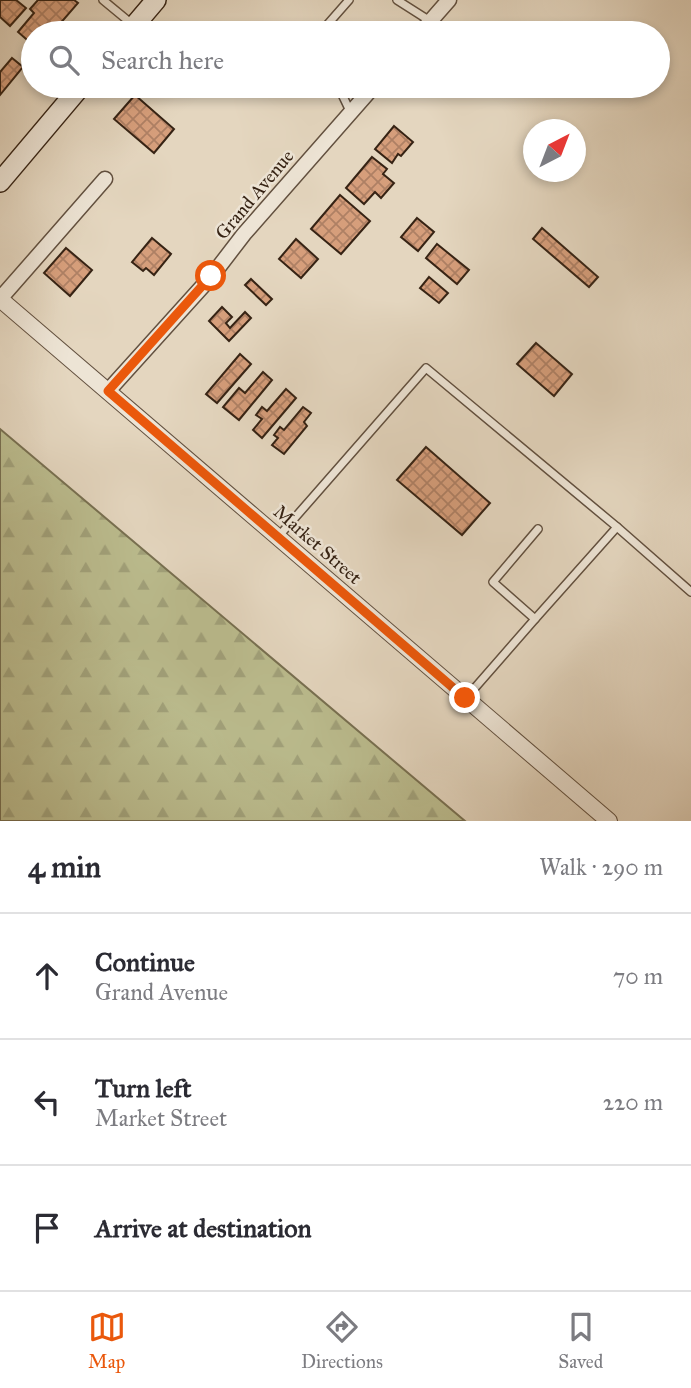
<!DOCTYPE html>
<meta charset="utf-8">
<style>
:root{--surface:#fff;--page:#f7f7f7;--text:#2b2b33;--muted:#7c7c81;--line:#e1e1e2;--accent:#ea580c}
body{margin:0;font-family:"IM FELL Great Primer",serif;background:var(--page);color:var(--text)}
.compass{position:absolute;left:523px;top:119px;width:63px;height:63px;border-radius:50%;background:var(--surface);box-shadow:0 4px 10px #0003;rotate:42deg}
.stop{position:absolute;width:21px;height:21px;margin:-16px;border:5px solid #ea580c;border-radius:50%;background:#fff}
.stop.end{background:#ea580c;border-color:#fff;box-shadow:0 2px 7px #0008}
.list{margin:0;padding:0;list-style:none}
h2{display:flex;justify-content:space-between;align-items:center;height:91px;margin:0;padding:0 28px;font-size:30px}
h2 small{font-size:23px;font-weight:400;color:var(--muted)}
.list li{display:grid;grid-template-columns:46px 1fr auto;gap:21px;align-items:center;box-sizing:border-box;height:126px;padding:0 28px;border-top:2px solid var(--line)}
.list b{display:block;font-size:26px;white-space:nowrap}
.list p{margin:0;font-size:23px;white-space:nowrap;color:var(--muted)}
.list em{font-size:23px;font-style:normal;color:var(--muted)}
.icon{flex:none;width:38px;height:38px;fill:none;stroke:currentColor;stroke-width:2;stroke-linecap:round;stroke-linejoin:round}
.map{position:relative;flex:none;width:691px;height:821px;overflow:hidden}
.search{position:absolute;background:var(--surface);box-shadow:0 4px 10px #0003;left:21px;right:21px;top:21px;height:77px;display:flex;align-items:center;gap:18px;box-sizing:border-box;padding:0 24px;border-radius:38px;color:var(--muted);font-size:26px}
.sheet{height:469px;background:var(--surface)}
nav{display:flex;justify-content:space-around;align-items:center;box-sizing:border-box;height:98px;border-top:2px solid var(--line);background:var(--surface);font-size:19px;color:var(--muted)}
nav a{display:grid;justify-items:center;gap:4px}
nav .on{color:var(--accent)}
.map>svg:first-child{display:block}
</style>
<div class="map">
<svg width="691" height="821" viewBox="0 0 691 821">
<defs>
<pattern id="forest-firs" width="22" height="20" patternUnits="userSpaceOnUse" patternTransform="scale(1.75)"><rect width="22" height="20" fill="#bbbc8e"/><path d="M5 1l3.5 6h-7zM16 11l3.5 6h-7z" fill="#a1a17a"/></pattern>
<pattern id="building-cross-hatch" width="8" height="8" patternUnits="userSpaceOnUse" patternTransform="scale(1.75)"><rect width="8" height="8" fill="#d69e7b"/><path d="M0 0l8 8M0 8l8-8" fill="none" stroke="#ae8064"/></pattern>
</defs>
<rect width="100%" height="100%" fill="#e4d6bf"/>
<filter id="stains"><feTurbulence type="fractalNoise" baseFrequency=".00286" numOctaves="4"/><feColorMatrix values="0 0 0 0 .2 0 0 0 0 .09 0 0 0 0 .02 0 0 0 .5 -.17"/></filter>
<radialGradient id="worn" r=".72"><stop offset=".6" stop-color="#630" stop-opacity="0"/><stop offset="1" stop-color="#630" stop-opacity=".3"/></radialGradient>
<path fill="url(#forest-firs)" stroke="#787051" stroke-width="2" d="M0,429L465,821H0Z"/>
<g fill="url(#building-cross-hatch)" stroke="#362314" stroke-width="2">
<path d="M0,0H16L26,8L10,26L0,17Z"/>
<path d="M38,0H74L78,3L52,33H33V45L18,32L34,13L30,9Z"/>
<path d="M12,58L23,67L0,95V72Z"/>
<path d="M135,95L174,129L154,153L114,119Z"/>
<path d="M394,126L413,142L401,156L398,154L392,163L375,149Z"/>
<path d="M372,157L387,169L383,174L394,183L381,198L375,192L364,204L346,188Z"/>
<path d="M340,195L370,221L341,254L311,229Z"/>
<path d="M417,218L434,232L418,251L401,237Z"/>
<path d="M542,228L598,277L589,287L533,239Z"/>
<path d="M152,238L171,254L154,275L146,268L143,271L132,262Z"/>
<path d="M296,239L318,259L301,278L279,259Z"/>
<path d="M437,244L469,270L457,284L426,258Z"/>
<path d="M66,248L92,270L70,296L44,273Z"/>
<path d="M429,277L448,293L439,303L420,288Z"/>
<path d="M251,279L272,299L266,305L245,285Z"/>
<path d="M222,307L232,317L226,323L230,328L245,312L251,318L229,341L209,321Z"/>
<path d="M536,343L572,374L554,396L517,364Z"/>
<path d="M240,354L251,364L217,403L206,394Z"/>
<path d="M263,372L272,380L239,420L223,407L239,388L245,393Z"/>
<path d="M286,389L296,398L262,438L253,430L262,419L256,415L262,407L267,411Z"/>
<path d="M303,407L311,413L304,422L307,426L284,454L272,445L278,438L274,435L280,427L284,430Z"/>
<path d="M426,447L490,503L462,535L397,480Z"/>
</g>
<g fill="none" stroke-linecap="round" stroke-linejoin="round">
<g stroke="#62503f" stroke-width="10">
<g id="service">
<path d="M103,0L132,24"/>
<path d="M397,0L430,21"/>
<path d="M320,33L349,0"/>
<path d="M338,86L350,111"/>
<path d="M538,529L493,582L535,619L617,527"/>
<path d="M278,537L426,368L617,527L691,592"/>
<path d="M466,698L535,619"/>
</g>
</g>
<g stroke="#62503f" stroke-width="17">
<g id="minor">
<path d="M420,33L449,0"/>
<path d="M0,299L105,179"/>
<path d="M108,391L211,277L244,234L374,86"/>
</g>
</g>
<g stroke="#62503f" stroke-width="18">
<path id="tertiary" d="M0,299L609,821"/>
</g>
<g stroke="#362314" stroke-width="22">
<g id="secondary">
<path d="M128,33L156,0"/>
<path d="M0,182L81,86"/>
</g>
</g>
<use href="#service" stroke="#ede4d5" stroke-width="7"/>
<use href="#minor" stroke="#ede4d5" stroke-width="14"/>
<use href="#tertiary" stroke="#ede4d5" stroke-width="16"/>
<use href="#secondary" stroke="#ede4d5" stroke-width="19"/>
</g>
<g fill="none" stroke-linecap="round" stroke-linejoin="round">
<path stroke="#ea580c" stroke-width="9" d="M211,276L108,391L465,698"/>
</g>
<g text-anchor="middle" stroke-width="5" stroke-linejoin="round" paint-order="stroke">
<g font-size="19" fill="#362314" stroke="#ede4d5">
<text transform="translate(254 194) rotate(-50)" y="7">Grand Avenue</text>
<text transform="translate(318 544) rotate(41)" y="7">Market Street</text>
</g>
</g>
<rect width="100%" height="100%" filter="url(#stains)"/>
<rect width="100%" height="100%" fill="url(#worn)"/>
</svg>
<svg class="compass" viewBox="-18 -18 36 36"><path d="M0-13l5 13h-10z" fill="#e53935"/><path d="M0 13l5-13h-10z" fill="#7c7c81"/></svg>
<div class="stop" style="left:211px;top:276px"></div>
<div class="stop end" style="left:465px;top:698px"></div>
<div class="search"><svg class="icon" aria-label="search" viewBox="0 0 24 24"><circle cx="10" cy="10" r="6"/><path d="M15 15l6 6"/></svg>Search here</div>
</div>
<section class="sheet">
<h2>4 min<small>Walk · 290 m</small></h2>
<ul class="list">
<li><svg class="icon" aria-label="ahead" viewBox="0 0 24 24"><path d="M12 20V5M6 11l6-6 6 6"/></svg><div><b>Continue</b><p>Grand Avenue</p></div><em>70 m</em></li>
<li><svg class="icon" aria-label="left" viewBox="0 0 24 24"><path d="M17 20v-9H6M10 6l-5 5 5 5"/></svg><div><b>Turn left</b><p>Market Street</p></div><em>220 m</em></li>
<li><svg class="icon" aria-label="arrive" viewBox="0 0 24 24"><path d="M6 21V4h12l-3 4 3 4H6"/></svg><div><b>Arrive at destination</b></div></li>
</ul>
</section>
<nav>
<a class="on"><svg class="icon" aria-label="map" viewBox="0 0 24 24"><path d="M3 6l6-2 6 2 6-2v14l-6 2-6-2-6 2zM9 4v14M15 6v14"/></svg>Map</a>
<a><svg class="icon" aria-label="directions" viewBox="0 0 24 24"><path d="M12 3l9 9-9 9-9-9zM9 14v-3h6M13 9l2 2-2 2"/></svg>Directions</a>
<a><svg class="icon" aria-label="saved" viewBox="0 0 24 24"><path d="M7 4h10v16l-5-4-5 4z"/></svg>Saved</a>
</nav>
